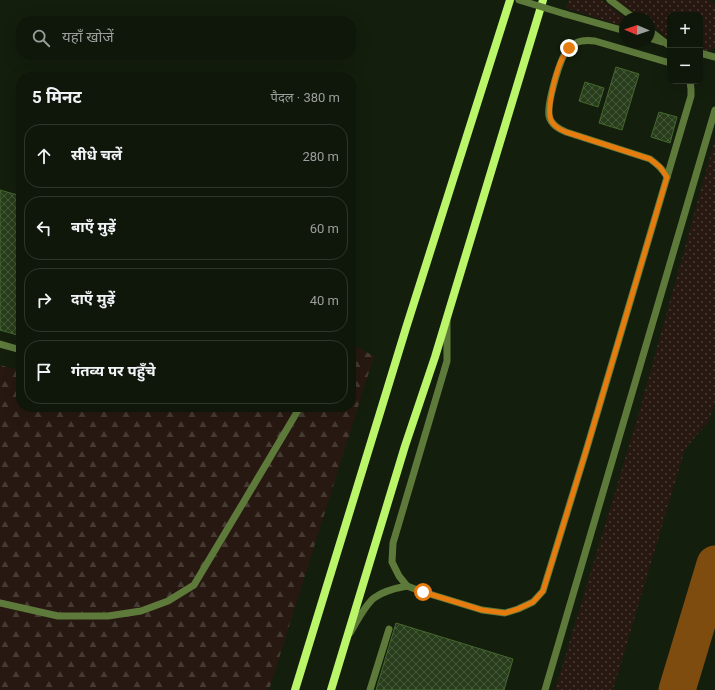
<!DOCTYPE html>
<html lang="hi">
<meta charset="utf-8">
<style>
:root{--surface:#0f160a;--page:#1d2318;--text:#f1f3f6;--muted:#9b9f9c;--line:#2f352b}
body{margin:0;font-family:Roboto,"Noto Sans Devanagari",sans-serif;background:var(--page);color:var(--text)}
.controls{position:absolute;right:12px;top:12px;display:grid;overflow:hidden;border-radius:8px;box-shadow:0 4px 16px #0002}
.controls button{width:36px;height:36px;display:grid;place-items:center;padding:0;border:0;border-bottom:1px solid var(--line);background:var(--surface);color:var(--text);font:20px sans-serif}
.compass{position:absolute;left:619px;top:12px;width:36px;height:36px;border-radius:50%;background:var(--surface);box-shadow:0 4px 16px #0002;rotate:272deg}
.stop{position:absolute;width:12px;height:12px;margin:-9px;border:3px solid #e67b0f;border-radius:50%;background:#fff}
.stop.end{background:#e67b0f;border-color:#fff;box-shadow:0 1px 4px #0008}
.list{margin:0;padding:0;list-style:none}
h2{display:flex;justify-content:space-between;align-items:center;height:52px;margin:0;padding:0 16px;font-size:17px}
h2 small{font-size:13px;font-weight:400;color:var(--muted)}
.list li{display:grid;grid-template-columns:26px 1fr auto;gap:12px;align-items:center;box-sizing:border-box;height:64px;margin:0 8px 8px;padding:0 8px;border:1px solid var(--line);border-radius:16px}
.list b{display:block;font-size:15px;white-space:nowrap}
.list em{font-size:13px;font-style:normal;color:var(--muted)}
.icon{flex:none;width:22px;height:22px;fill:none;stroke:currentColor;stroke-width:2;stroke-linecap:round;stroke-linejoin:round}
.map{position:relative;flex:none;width:715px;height:690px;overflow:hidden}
.search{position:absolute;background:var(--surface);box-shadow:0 4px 16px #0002;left:16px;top:16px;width:340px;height:44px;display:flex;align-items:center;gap:10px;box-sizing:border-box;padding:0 14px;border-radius:16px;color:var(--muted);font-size:15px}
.panel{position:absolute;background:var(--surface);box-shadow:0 4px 16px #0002;left:16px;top:72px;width:340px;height:340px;border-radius:16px}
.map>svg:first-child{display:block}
</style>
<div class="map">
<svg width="715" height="690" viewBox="0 0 715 690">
<defs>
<pattern id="grass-dots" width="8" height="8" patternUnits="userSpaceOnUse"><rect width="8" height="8" fill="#271911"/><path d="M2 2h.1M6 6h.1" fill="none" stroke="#463b32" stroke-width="1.8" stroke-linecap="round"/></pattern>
<pattern id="forest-firs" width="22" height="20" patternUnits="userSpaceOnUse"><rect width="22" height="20" fill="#271911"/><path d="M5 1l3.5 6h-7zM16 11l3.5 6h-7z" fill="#463b32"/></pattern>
<pattern id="building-cross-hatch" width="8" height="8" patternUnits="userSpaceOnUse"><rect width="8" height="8" fill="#283d1b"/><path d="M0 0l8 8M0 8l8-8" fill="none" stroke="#475a3b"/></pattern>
</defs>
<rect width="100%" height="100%" fill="#141e0d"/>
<g fill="url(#grass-dots)">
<path d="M569,0H602L625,18V27L566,8Z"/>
<path d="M616,0H709L715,4V48L707,51L700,49V15H670V40L649,24V18H641Z"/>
<path d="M715,139V401L709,421L685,449L613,690H555L638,416Z"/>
</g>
<path fill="url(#forest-firs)" d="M351,344L374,356L269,690H0V365L21,371V407H351Z"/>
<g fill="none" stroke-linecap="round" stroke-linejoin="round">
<path stroke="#7d4c0e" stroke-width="37" d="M677,690L715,564"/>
</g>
<g fill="url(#building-cross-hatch)" stroke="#45682e">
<path d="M616,67L639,74L622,130L599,123Z"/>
<path d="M585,82L604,88L598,107L579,101Z"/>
<path d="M659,112L677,117L670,143L651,137Z"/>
<path d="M0,190L21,196V336L0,330Z"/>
<path d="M396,623L513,659L504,690H376Z"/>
</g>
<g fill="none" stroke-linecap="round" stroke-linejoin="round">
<g stroke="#5e7a3b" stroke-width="7">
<path d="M610,0L634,18"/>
<path d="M565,14L625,31"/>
<path d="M649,30L667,44"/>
<path d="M649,38L662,42"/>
<path d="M700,53L715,57"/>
<path d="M667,177C663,169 657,164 650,159L566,132C559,129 551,125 549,116C547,104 560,56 569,48C577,40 585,40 595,41L670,63"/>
<path d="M447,321V361L393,543L392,562L399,576L407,586L423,592L482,610L505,613L518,609L533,602L543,591L586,451L691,96V89L690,81"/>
<path d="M0,344L21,350"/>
<path d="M0,603L58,616H108L141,611L168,601L194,585L246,498L300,407"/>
<path d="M350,633C356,623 365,605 374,598C383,591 396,588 407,586"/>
<path d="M370,690L389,629"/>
<path d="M545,690L715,110"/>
</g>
<g stroke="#baf56a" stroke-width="8">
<path d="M295,690L406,328L510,0"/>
<path d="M331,690L405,446L435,357L543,0"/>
</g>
<path stroke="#5e7a3b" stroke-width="7" d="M519,0L565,14"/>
</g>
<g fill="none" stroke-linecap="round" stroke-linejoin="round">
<path stroke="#e67b0f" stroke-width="5" d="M423,592L482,610L505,613L518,609L533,602L543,591L586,451L667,177L660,167L650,159L566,132C561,130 555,127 552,122C545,111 556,73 561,61C563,56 566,52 569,48"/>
</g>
</svg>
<div class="controls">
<button>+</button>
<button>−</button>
</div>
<svg class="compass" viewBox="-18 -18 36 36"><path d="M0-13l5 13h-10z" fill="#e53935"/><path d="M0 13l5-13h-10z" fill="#9b9f9c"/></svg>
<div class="stop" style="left:423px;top:592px"></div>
<div class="stop end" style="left:569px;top:48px"></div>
<div class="search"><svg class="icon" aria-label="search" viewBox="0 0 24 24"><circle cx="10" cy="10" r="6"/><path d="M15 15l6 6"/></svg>यहाँ खोजें</div>
<section class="panel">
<h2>5 मिनट<small>पैदल · 380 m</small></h2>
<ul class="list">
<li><svg class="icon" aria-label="ahead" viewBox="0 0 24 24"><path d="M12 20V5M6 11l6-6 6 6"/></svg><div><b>सीधे चलें</b></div><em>280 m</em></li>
<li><svg class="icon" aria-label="left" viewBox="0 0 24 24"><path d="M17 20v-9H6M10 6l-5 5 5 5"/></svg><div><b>बाएँ मुड़ें</b></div><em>60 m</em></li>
<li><svg class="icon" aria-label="right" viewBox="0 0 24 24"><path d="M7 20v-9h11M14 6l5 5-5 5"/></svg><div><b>दाएँ मुड़ें</b></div><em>40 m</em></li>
<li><svg class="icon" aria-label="arrive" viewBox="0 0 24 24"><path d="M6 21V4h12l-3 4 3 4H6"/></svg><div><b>गंतव्य पर पहुँचे</b></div></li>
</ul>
</section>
</div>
